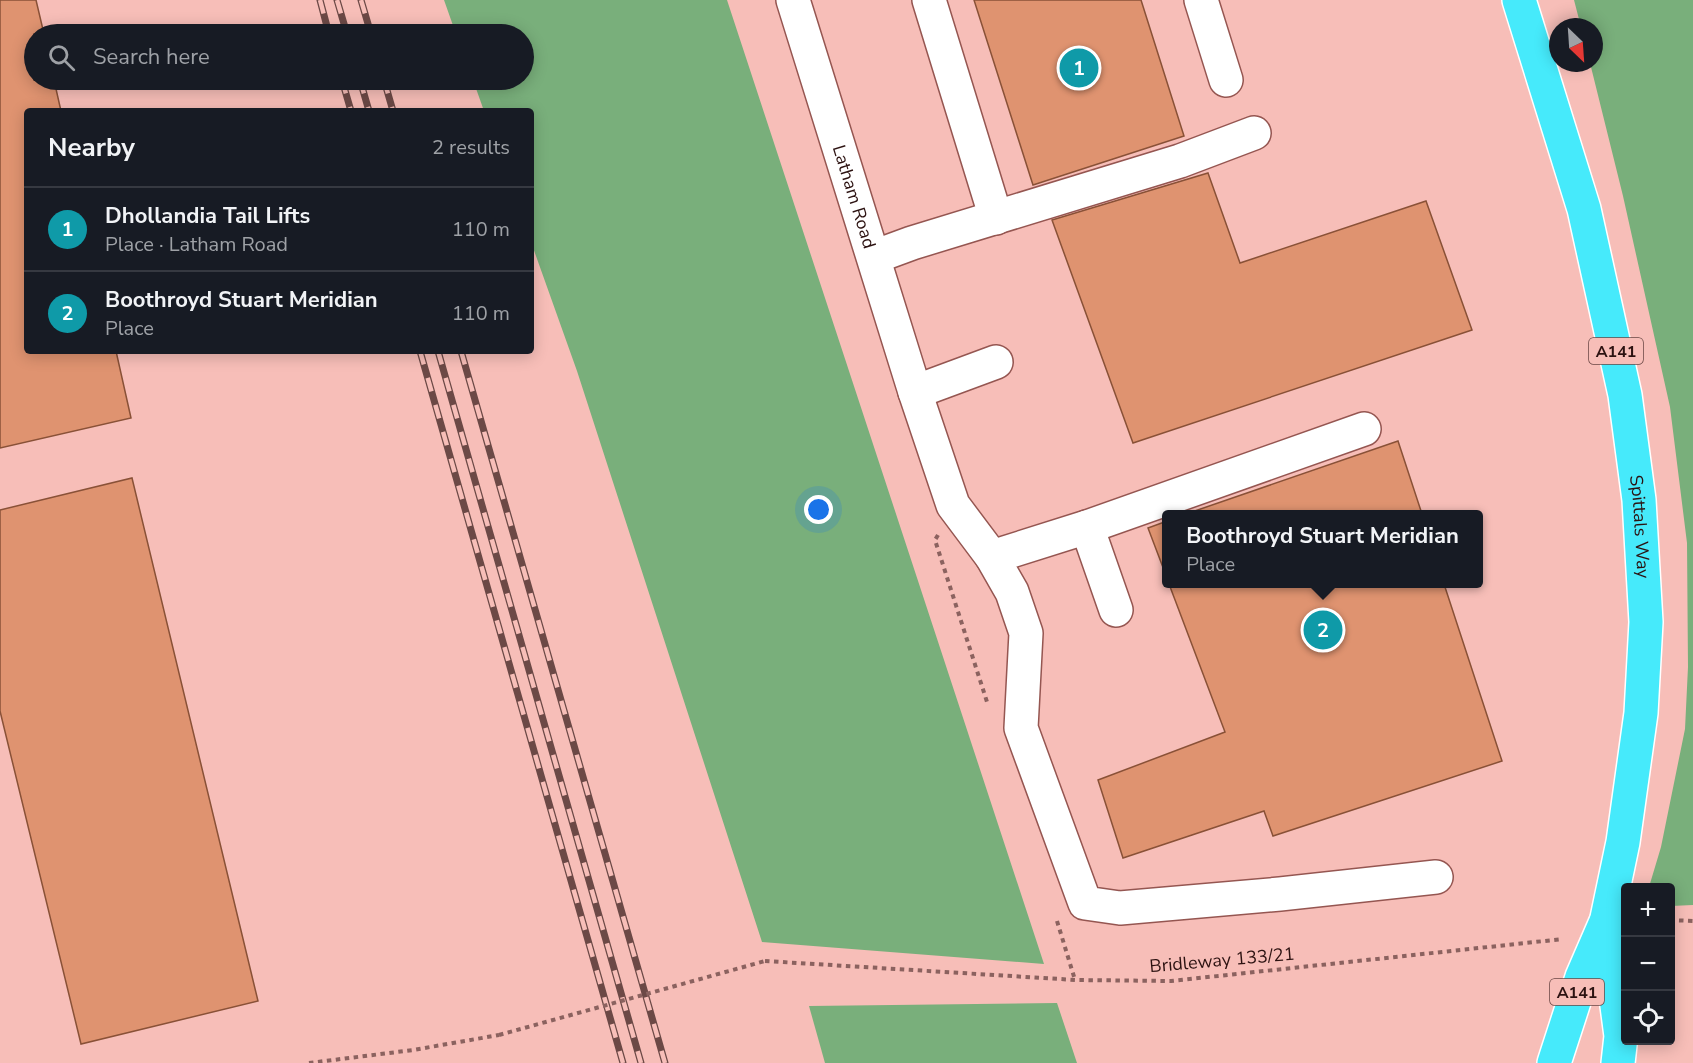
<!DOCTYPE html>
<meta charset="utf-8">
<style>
:root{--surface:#171b24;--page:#242831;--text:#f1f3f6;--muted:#9ea1a6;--line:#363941;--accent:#d93025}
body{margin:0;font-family:"Nunito Sans",sans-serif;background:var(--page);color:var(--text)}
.controls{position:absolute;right:18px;bottom:18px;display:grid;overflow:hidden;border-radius:6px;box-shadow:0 3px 15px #0003}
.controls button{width:54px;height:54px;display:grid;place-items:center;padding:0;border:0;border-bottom:2px solid var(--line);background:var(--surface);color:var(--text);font:30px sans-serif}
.compass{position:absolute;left:1549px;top:18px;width:54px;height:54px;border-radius:50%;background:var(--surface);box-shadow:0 3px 15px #0003;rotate:155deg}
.you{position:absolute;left:819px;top:510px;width:21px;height:21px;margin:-15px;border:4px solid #fff;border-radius:50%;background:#1a73e8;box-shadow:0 0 0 9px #1a73e833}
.badge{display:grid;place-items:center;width:39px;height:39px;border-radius:50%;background:var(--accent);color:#fff;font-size:20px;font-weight:700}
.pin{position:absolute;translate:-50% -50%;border:3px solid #fff;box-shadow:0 2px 6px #0006}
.popup{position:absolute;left:1162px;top:510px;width:321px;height:78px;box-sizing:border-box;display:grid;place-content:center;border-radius:6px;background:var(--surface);filter:drop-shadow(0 2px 4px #0005);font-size:20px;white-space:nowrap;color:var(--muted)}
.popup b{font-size:22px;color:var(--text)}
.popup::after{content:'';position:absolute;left:50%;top:100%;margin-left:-12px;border:12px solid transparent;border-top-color:var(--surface)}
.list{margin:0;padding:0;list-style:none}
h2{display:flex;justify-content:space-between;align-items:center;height:78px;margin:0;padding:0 24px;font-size:26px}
h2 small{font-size:20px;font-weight:400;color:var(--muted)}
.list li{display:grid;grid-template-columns:39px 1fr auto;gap:18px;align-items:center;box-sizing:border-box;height:84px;padding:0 24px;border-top:2px solid var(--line)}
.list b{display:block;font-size:22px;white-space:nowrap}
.list p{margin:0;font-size:20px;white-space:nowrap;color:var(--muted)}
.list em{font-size:20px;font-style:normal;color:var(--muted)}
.icon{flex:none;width:33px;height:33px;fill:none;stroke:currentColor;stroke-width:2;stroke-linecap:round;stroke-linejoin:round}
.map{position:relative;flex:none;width:1693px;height:1063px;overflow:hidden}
.search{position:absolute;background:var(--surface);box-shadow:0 3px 15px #0003;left:24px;top:24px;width:510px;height:66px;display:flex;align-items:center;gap:15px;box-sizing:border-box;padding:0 21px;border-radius:33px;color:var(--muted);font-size:22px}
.panel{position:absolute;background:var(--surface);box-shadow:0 3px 15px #0003;left:24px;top:108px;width:510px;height:246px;border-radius:6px}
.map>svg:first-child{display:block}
</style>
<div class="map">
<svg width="1693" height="1063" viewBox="0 0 1693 1063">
<rect width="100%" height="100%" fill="#f7beb8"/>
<g fill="#79af7b">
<path d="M444,0H727L1044,964L762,942L577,371L531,242V111H484L473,80H524V34H456Z"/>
<path d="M1574,0H1693V905L1671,906L1670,888L1649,887L1661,847L1685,729L1688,667L1687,543L1670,407L1623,196L1590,63H1594V27H1581Z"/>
<path d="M1057,1003L1077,1063H825L809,1006Z"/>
</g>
<g fill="#df9370" stroke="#895137" stroke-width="1.5">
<path d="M0,0H36L44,34H34V80H54L61,111H27V351H116L131,418L0,448Z"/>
<path d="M974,0H1141L1184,136L1033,185Z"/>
<path d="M1208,173L1240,263L1426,201L1472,330L1133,443L1052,220Z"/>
<path d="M1398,441L1422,514H1186Z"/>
<path d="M132,478L258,1001L81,1044L0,711V510Z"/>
<path d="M1167,521V578L1148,528Z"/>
<path d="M1169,584H1444L1502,761L1273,836L1264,811L1123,858L1098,780L1225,732Z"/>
</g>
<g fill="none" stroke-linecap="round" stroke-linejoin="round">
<g stroke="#955651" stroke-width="36">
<g id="minor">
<path id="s1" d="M793,0L915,392L953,505L992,557L1012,592L1026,633L1021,728L1085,903L1120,908L1280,894L1436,877"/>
<path d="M929,0L996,218"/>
<path d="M1201,0L1226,80"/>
<path d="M874,257L912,243L1180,161L1254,133"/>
<path d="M915,392L996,362"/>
<path d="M1087,527L1116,610"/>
<path d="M992,557L1087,527L1364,429"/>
</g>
</g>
<g stroke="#fff" stroke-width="36">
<g id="highway">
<path id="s2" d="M1519,0L1584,209L1625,395L1639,500L1646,622L1641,713L1623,842L1606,923L1621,1036L1618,1063"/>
<path d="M1554,1063L1582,977L1605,924"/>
</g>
</g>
<g stroke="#8b625f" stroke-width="4" stroke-dasharray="4.5 4.5" stroke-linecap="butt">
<path d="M938,535L935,540L988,705"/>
<path d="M1670,920L1693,921"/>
<path d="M1057,921L1075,980"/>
<path d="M765,961L1076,980L1171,981L1563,939"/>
<path d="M309,1063L413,1050L499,1035"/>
</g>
<use href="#minor" stroke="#fff" stroke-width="33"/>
<use href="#highway" stroke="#46eafb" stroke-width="33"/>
<g stroke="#6c4946" stroke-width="7">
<g id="rail">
<path d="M320,0L329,34"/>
<path d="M337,0L347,34"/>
<path d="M361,0L371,34"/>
<path d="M342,80L351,111"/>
<path d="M360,80L369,111"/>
<path d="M384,80L393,111"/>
<path d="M420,351L623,1063"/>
<path d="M438,351L641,1063"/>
<path d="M461,351L665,1063"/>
</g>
</g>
<use href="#rail" stroke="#f7beb8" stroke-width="4.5" stroke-dasharray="14" stroke-linecap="butt"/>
<path stroke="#8b625f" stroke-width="4" stroke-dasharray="4.5 4.5" stroke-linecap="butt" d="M499,1035L765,961"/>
</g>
<g text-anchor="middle" stroke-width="5" stroke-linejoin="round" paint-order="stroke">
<g fill="#f7beb8" stroke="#694643" stroke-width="1.5">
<rect x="1589" y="338" width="54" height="26" rx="4.5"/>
<rect x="1550" y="979" width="54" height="26" rx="4.5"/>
</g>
<g font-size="16" font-weight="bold" fill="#2c1211">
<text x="1616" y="357">A141</text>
<text x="1577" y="998">A141</text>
</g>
<g font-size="18" fill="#2c1211" stroke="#f7beb8">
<text dy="6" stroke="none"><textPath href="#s1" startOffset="206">Latham Road</textPath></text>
<text dy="6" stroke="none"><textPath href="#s2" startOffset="542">Spittals Way</textPath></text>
<text transform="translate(1222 960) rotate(-5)" y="6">Bridleway 133/21</text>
</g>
</g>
</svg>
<div class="controls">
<button>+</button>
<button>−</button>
<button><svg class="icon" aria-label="locate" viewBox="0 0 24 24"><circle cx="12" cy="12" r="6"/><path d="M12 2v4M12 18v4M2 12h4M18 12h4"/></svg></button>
</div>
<svg class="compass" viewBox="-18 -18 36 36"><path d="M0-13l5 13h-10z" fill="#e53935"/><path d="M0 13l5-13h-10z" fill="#9ea1a6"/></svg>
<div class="you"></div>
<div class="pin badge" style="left:1079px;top:68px;background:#0f9aa8">1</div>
<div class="pin badge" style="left:1323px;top:630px;background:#0f9aa8">2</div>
<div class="popup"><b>Boothroyd Stuart Meridian</b>Place</div>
<div class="search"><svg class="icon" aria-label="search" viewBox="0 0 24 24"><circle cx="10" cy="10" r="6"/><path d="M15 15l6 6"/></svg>Search here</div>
<section class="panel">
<h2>Nearby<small>2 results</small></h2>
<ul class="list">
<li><span class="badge" style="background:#0f9aa8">1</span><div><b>Dhollandia Tail Lifts</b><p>Place · Latham Road</p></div><em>110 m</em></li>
<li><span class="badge" style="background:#0f9aa8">2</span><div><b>Boothroyd Stuart Meridian</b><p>Place</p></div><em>110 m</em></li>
</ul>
</section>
</div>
